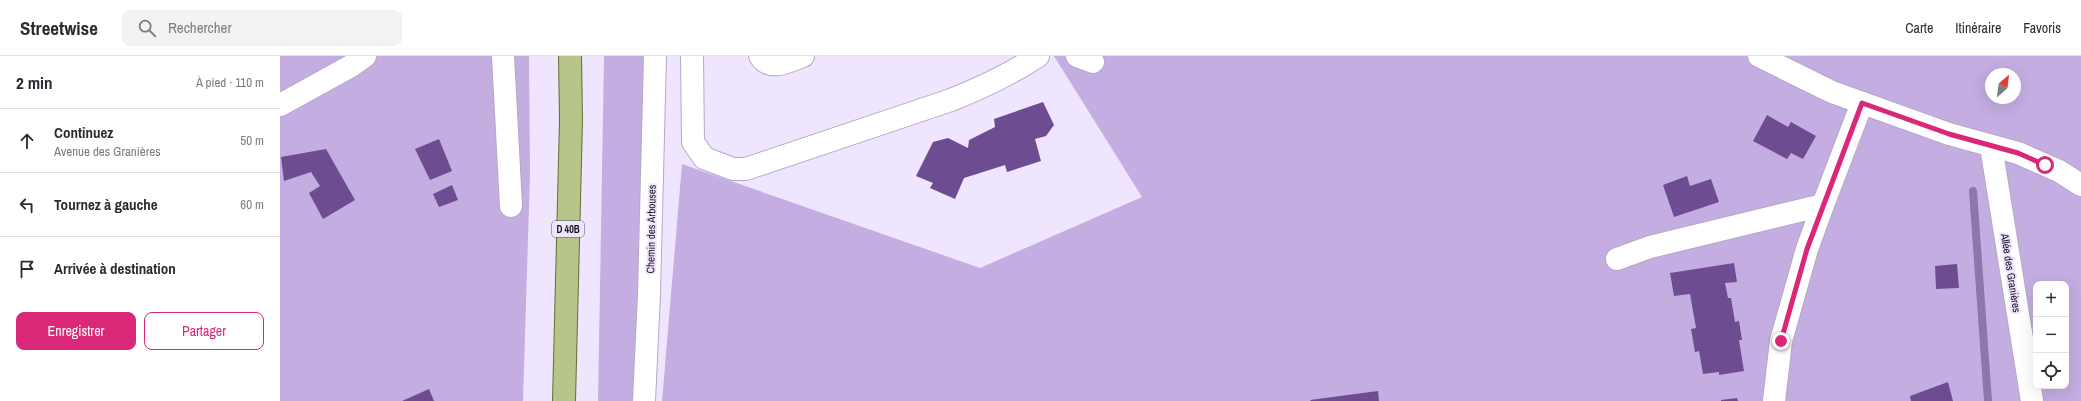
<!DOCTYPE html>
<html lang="fr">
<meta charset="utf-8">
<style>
:root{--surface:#fff;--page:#f2f2f3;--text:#2b2b33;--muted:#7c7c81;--line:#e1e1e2;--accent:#db2777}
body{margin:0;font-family:"Archivo Narrow",sans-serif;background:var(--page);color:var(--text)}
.controls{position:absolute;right:12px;bottom:12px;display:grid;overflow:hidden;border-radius:8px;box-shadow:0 4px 16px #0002}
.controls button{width:36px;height:36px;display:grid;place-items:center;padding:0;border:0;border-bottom:1px solid var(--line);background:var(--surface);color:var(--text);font:20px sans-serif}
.compass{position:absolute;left:1705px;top:12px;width:36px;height:36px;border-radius:50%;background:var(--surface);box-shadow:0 4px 16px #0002;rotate:28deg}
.stop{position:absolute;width:12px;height:12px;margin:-9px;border:3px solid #db2777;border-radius:50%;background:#fff}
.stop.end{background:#db2777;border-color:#fff;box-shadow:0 1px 4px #0008}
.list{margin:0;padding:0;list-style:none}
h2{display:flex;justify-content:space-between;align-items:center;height:52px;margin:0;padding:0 16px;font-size:17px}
h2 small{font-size:13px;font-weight:400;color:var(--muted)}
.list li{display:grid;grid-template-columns:26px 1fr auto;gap:12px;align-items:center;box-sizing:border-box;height:64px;padding:0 16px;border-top:1px solid var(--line)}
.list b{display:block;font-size:15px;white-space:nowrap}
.list p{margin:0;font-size:13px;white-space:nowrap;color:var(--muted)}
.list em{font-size:13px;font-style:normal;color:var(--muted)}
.actions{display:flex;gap:8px;padding:12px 16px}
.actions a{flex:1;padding:9px 0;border:1px solid var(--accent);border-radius:8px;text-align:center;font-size:14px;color:var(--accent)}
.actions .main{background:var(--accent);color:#fff}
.icon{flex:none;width:22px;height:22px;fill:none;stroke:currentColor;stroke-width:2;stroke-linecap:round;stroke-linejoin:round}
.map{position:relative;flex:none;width:1801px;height:345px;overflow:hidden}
header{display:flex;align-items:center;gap:24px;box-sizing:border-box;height:56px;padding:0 20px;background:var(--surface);border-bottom:1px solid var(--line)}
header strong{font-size:19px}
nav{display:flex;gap:22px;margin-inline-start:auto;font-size:14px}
.search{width:280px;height:36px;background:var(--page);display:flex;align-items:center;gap:10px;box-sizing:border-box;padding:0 14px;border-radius:8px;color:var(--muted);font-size:15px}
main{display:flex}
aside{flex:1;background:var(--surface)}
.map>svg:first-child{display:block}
</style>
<header>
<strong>Streetwise</strong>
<div class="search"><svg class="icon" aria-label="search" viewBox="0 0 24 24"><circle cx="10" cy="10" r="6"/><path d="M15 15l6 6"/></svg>Rechercher</div>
<nav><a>Carte</a><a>Itinéraire</a><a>Favoris</a></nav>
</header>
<main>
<aside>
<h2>2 min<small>À pied · 110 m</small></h2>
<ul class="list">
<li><svg class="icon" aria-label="ahead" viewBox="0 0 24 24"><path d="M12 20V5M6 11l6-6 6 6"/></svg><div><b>Continuez</b><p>Avenue des Granières</p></div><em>50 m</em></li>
<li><svg class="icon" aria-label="left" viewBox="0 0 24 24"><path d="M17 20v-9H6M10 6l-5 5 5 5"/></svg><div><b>Tournez à gauche</b></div><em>60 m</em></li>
<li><svg class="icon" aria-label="arrive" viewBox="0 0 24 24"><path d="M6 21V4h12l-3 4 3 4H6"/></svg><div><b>Arrivée à destination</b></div></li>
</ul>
<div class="actions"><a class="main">Enregistrer</a><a>Partager</a></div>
</aside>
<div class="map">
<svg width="1801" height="345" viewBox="0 0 1801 345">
<rect width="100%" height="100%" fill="#f0e5ff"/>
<g fill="#c4ade1" fill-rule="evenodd">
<path d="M0,0H249L250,118L243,345H0Z"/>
<path d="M324,0H365L356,345H318Z"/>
<path d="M774,0H1801V345H382L402,108L700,212L862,141ZM1711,18H1735V42H1711ZM1756,228H1786V330H1756Z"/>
</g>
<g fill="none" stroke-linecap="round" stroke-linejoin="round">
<path stroke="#8f75ae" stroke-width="8" d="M1693,135L1708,345"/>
</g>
<g fill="#6e4c91">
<path d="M763,46L774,69L766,80L755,83L761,105L727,116L725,109L684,122L675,143L650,132L653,127L636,120L653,86L668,82L688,92L689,84L715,71L714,63Z"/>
<path d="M1487,59L1508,71L1511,66L1536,80L1523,103L1511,97L1507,103L1473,85Z"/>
<path d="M159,83L172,115L150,124L135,93Z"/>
<path d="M46,93L75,144L43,163L29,137L40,130L31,116L4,125L1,101Z"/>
<path d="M1407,120L1410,130L1431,123L1439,146L1394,161L1383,129Z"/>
<path d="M172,129L178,144L159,151L153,138Z"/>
<path d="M1454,207L1457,226L1445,227L1448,242H1451L1455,266L1459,265L1462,284H1459L1464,315L1439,319V316L1423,318L1419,295L1415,296L1411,273L1416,272L1410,238L1394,240L1390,217Z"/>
<path d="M1677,208L1679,232L1656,233L1655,210Z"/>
<path d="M1668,326L1673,345H1631L1630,340Z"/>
<path d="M149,333L154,345H122Z"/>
<path d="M1098,335L1099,345H1031L1030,344Z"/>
<path d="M1457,342L1458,345H1441V344Z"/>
</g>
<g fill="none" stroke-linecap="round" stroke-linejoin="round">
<g stroke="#b6a8c7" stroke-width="24">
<g id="minor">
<path d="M223,0L231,150"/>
<path d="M412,0L413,86L424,102L453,113H466L671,44C701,32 731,18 758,0"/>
<path d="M480,0C490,16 509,5 523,0"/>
<path d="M797,0L813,6"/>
<path d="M1479,0L1552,36L1669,78L1738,97L1779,115L1801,129"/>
<path d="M0,49L71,10L85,0"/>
<path d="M1711,90L1752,345"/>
<path d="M1337,203L1370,191L1543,149L1582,47"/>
<path d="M364,345L369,239L375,0"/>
<path d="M1494,345L1501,285L1527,193L1543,149"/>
</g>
</g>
<g stroke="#616e2f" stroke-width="24">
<path id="major" d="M284,345L291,64L290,0"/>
</g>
<use href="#minor" stroke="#fff" stroke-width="22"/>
<use href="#major" stroke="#b8c588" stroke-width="22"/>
</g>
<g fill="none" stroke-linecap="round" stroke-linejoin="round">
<path stroke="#db2777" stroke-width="5" d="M1501,285L1527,193L1582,47L1669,78L1738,97L1765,109"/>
</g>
<g text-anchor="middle" stroke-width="4" stroke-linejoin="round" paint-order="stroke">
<rect fill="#f0e5ff" stroke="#585160" stroke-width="1" x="272" y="165" width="32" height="16" rx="3"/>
<g font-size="10" font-weight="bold" fill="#17121c">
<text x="288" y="177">D 40B</text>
</g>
<g font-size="11" fill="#17121c" stroke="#f0e5ff">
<text transform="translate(371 173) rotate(-89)" y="4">Chemin des Arbouses</text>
<text transform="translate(1731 217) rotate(81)" y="4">Allée des Granières</text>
</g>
</g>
</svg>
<div class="controls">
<button>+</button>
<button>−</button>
<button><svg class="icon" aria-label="locate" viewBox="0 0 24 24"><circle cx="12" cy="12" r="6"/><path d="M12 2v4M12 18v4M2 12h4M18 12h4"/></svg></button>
</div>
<svg class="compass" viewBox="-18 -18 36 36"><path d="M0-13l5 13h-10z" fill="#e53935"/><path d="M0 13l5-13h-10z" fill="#7c7c81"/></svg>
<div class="stop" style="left:1765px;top:109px"></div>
<div class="stop end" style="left:1501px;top:285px"></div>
</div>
</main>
